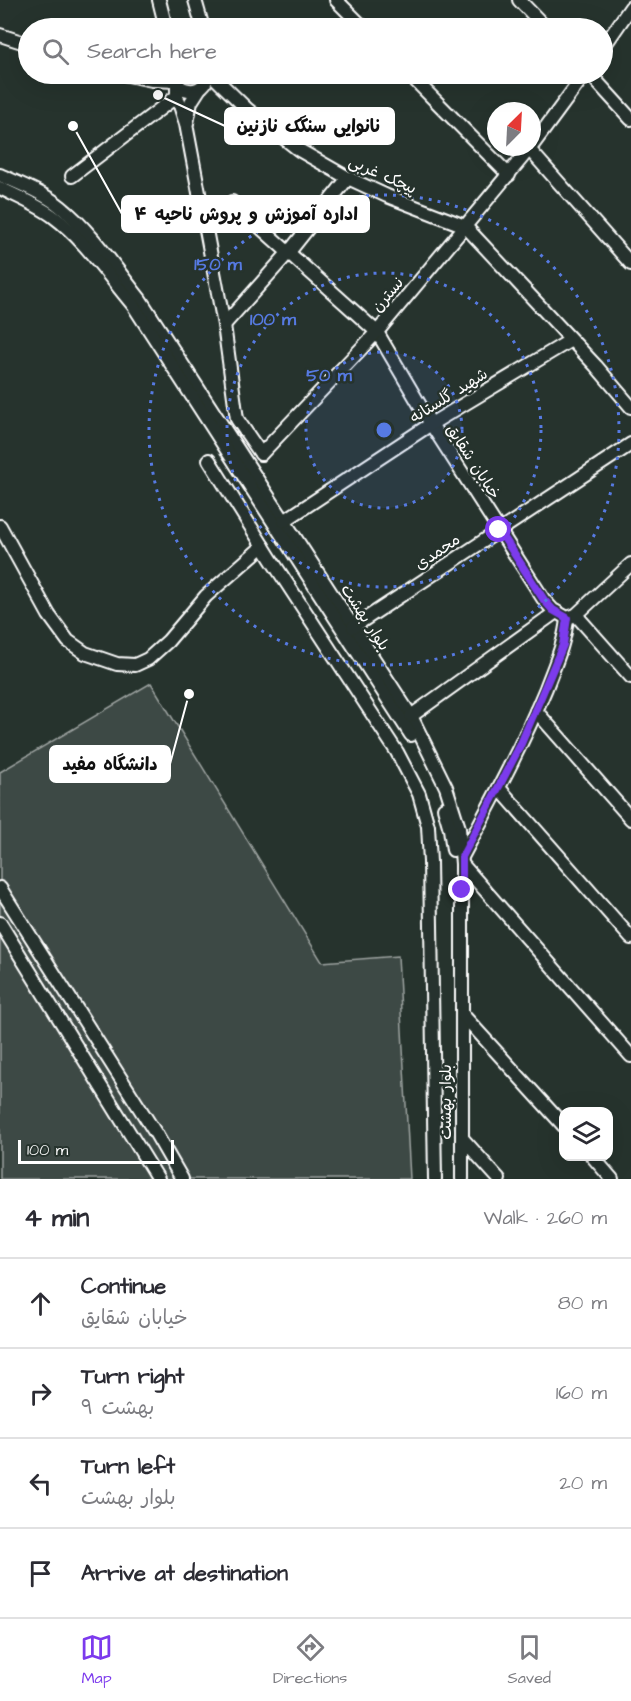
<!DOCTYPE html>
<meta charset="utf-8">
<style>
:root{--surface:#fff;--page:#f7f7f7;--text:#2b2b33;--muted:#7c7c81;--line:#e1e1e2;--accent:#7c3aed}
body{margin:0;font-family:"Architects Daughter","Playpen Sans Arabic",sans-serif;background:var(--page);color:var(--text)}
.controls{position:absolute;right:18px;bottom:18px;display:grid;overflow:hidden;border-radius:12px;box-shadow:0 6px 24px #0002}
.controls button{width:54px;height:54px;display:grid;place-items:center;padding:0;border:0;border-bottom:2px solid var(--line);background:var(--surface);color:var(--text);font:30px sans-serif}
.compass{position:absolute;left:487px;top:102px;width:54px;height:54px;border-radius:50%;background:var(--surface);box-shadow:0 6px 24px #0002;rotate:24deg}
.scale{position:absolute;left:18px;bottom:15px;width:156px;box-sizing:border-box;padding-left:6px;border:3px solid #fff;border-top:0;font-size:16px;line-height:21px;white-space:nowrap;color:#fff;-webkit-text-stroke:4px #26332d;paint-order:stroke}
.stop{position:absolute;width:18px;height:18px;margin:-14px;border:4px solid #7c3aed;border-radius:50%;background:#fff}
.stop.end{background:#7c3aed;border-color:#fff;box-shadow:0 2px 6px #0008}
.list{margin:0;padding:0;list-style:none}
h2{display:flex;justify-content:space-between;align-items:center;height:78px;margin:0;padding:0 24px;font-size:26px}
h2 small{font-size:20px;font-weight:400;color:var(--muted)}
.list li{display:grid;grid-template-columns:39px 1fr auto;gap:18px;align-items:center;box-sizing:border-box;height:90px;padding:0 24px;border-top:2px solid var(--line)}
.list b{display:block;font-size:22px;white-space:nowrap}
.list p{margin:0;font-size:20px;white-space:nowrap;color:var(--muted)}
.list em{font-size:20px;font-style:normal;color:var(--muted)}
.icon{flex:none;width:33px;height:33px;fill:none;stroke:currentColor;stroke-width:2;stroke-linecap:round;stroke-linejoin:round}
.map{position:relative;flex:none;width:631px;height:1179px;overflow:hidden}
.search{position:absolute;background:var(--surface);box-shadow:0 6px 24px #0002;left:18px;right:18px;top:18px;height:66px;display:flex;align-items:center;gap:15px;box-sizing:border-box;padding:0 21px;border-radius:33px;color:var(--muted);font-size:22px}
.sheet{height:438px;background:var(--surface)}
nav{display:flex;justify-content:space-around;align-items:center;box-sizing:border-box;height:84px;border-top:2px solid var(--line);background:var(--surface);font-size:16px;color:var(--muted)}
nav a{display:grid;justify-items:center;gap:3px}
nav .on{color:var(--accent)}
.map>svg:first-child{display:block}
</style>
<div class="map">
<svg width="631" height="1179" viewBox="0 0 631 1179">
<rect width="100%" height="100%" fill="#26332d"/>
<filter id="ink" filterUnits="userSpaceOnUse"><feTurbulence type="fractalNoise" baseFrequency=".0167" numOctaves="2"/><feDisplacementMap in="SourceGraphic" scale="12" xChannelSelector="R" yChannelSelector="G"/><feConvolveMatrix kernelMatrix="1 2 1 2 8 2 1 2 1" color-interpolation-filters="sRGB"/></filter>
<g filter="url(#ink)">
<g fill="#3e4944" stroke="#9ea4a2" stroke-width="1.5">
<path d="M180,74H204L203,78L194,85L183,82Z"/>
<path d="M151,683L322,962L398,956L410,1179H0V772Z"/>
</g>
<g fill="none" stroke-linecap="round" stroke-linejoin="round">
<g stroke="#fff" stroke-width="16">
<g id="minor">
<path d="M159,0L166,28"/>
<path d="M195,0L203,28"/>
<path d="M336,0L364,28"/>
<path d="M519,0L546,28"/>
<path d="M0,35L28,44"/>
<path d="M602,49L631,7"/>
<path d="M123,74L152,80L176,81"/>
<path d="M174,74L180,87C193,94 206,89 208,74"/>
<path d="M211,74L247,109L299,150L348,178L387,196L465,226L596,366L631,407"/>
<path d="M409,74L509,175"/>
<path d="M590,74L631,119"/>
<path d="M177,82V96L186,124L224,325L237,419L261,454"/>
<path d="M187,123L191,102L200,88"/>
<path d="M532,146L585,74"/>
<path d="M529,149L631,264"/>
<path d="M0,175C20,184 44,193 61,207C91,231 116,269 140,299L411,716L446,787L459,828L462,864V1179"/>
<path d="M72,176L177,96"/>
<path d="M0,188C18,197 38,205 54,217C84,239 109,277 133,305L411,735"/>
<path d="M232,202L377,332L431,424L544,600L553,610L567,618L576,615L631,564"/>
<path d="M224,325L289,252L348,178"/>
<path d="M261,454L377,332L531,147"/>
<path d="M209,460L271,559L397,752L419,794L428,826L430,862L435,1179"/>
<path d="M284,521L431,424L571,340"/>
<path d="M0,526L49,615L68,641L85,653L117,664L135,665L148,659L168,641L206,596L263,546"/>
<path d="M576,615L631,677"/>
<path d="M353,627L631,444"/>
<path d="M536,711L631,819"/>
<path d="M411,716L556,612"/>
<path d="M499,788L631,938"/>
<path d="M444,808L450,829L453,850"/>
<path d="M462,857C492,801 522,746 546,688C555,664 565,643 567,618"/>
<path d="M462,864L631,1056"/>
<path d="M0,888L156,1134L182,1179"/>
<path d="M0,923L158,1179"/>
<path d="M462,1014L564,1126"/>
<path d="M462,1138L499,1179"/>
<path d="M592,1156L612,1179"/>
</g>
</g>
<use href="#minor" stroke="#26332d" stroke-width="12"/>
</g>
</g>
<g fill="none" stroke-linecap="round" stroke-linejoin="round" filter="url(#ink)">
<path stroke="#7c3aed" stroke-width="8" d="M462,890V857L520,746L563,645L567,618L553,610L544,600L499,530"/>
</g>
<circle cx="384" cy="430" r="78" fill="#567ae2" fill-opacity=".12"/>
<g fill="none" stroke="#567ae2" stroke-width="3" stroke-dasharray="3 6">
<circle cx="384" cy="430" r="78"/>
<circle cx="384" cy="430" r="157"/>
<circle cx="384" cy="430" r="235"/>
</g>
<g text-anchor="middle" stroke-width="5" stroke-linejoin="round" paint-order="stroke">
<g font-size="16" fill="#fff" stroke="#26332d">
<text transform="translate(383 174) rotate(24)" y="6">پیچک غربی</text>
<text transform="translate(387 294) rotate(-50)" y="6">نسترن</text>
<text transform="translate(448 395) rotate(-32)" y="6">شهید گلستانه</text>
<text transform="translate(474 461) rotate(57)" y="6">خیابان شقایق</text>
<text transform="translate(437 551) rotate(-34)" y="6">محمدی</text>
<text transform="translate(366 617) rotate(57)" y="6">بلوار بهشت</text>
<text transform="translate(445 1102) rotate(-90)" y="6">بلوار بهشت</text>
</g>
</g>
<circle cx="384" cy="430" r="9" fill="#567ae2" stroke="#26332d" stroke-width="3"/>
<g font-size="18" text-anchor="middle" font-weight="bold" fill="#567ae2" stroke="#26332d" stroke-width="5" stroke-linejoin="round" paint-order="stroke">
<text x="218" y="270">150 m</text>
<text x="273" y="325">100 m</text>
<text x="329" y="381">50 m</text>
</g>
<path fill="none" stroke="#fff" stroke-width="2" d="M158 95L225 126M73 126L122 214M189 694L170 764"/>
<g fill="#fff" stroke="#26332d" stroke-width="2">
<circle cx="158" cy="95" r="6"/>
<circle cx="73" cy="126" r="6"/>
<circle cx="189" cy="694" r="6"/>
</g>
<g fill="#fff" stroke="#fff" stroke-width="2">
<rect x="225" y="108" width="169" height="36" rx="6"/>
<rect x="122" y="196" width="247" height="36" rx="6"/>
<rect x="50" y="746" width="120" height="36" rx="6"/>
</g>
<g font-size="18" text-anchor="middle" font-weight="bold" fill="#111">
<text x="309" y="132">نانوایی سنگک نازنین</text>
<text x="246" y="220">اداره آموزش و پروش ناحیه ۴</text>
<text x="110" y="770">دانشگاه مفید</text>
</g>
</svg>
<div class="controls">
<button><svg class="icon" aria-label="layers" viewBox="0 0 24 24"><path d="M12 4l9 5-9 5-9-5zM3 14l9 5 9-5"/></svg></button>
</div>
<svg class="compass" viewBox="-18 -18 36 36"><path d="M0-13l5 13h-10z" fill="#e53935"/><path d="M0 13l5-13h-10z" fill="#7c7c81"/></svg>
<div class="scale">100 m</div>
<div class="stop" style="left:499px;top:530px"></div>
<div class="stop end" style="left:462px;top:890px"></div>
<div class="search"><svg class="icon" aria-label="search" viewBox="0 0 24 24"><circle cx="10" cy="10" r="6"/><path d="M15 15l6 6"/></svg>Search here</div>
</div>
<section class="sheet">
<h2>4 min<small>Walk · 260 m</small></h2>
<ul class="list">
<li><svg class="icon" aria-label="ahead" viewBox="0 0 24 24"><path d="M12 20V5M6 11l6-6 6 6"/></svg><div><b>Continue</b><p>خیابان شقایق</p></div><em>80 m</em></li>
<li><svg class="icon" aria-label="right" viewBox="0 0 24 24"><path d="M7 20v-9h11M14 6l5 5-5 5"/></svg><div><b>Turn right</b><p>بهشت ۹</p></div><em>160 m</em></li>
<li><svg class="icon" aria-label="left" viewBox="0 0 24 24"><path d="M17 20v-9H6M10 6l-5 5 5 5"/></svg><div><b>Turn left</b><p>بلوار بهشت</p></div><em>20 m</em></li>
<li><svg class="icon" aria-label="arrive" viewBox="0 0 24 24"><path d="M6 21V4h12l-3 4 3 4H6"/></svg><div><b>Arrive at destination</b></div></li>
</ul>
</section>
<nav>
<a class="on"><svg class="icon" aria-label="map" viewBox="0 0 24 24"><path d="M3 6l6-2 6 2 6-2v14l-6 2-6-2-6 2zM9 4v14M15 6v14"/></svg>Map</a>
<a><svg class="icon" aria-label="directions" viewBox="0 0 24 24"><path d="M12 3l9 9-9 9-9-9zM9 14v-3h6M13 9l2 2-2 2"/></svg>Directions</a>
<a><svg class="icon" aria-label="saved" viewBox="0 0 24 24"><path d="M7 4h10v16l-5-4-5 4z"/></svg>Saved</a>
</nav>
